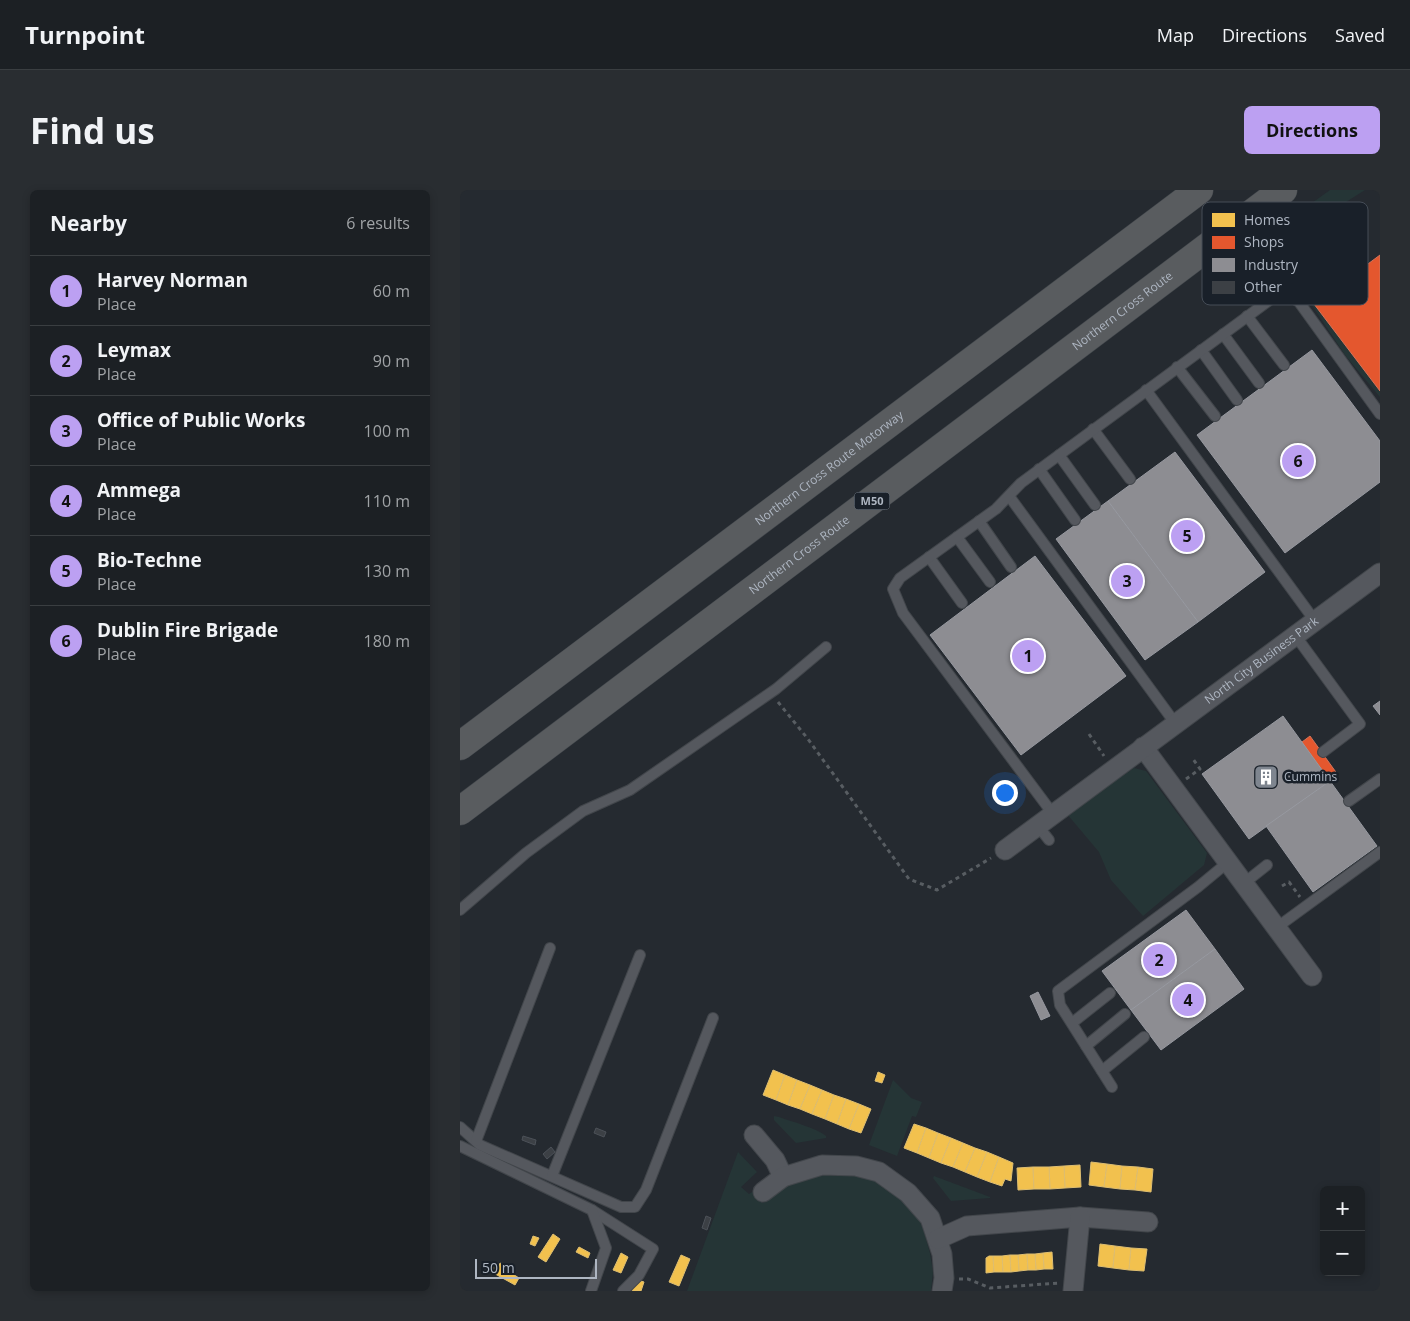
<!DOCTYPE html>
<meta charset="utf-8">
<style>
:root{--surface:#1c2024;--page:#292d31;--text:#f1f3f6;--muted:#a0a3a6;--line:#3a3e41;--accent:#bca0f2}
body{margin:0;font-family:"Open Sans",sans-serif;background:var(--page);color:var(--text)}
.controls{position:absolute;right:15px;bottom:15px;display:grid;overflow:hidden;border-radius:8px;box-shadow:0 2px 8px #0003}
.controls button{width:45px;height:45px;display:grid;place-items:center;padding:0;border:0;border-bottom:1px solid var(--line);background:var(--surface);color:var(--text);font:25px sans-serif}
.scale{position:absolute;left:15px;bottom:12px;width:122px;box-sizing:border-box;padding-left:5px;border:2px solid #aeb6c2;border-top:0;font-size:14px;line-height:18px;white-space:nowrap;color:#aeb6c2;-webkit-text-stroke:4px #192029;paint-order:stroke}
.you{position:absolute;left:544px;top:602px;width:18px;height:18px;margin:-12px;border:4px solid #fff;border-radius:50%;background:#1a73e8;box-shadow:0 0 0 8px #1a73e833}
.badge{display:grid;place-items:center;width:32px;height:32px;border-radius:50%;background:var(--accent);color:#111;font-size:16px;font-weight:700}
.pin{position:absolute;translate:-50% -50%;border:2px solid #fff;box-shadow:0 1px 5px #0006}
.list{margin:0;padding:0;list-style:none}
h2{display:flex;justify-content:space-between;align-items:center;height:65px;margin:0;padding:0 20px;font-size:21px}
h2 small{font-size:16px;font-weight:400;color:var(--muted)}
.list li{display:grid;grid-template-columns:32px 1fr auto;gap:15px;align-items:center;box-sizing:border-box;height:70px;padding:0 20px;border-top:1px solid var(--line)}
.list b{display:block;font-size:19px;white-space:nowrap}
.list p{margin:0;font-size:16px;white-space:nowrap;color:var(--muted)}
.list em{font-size:16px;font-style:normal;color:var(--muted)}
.map{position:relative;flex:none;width:920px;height:1101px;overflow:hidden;border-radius:8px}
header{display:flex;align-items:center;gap:30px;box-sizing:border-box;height:70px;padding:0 25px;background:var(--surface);border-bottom:1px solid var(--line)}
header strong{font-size:24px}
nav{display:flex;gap:28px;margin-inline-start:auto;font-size:18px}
.intro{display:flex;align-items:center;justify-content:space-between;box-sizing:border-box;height:120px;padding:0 30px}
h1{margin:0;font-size:35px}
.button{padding:12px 22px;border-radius:8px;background:var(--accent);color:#111;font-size:18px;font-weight:700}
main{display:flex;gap:30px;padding:0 30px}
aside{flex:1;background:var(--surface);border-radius:8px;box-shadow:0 2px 8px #0003}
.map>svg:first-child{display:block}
</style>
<header>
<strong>Turnpoint</strong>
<nav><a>Map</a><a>Directions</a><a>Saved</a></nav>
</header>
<div class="intro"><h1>Find us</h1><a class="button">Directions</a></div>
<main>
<aside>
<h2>Nearby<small>6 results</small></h2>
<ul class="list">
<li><span class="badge">1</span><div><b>Harvey Norman</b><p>Place</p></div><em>60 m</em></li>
<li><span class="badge">2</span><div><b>Leymax</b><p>Place</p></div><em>90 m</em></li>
<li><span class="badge">3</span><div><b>Office of Public Works</b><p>Place</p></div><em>100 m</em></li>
<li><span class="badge">4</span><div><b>Ammega</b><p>Place</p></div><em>110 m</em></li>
<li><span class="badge">5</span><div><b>Bio-Techne</b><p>Place</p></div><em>130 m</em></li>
<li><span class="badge">6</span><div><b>Dublin Fire Brigade</b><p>Place</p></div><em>180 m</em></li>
</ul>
</aside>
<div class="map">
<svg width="920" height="1101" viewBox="0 0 920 1101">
<rect width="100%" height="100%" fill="#252a30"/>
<g fill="#253536">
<path d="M870,0H905L818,55L809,44Z"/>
<path d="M920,99V207L885,165L848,109L862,100L910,108Z"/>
<path d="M674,578L686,581L747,663L744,675L683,726L651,690L639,662L607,624Z"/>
<path d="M433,890L451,908L462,912L456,927L452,926L437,966L409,955Z"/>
<path d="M314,926L319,927C333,932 356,938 366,946V948L336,953L314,930Z"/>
<path d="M278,962L297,982L281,997L289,1004L292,1002L303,1013L328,994L363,983H389L410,988L429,997L455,1022L463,1038L470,1063L473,1082L471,1101H227Z"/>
<path d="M474,986L530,1007V1008L491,1011L473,988Z"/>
</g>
<g fill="#f2c14e" stroke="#debe71">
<path d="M313,880L325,885L316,910L303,905Z"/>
<path d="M418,882L425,885L422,893L415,891Z"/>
<path d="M325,885L337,890L328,915L316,910Z"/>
<path d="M337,890L350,895L340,919L328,915Z"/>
<path d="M350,895L362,900L352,924L340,919Z"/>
<path d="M362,900L374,905L365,929L352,924Z"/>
<path d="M374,905L386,909L377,934L365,929Z"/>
<path d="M386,909L399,914L389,939L377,934Z"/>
<path d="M399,914L411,919L401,943L389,939Z"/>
<path d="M454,934L466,938L457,963L444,958Z"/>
<path d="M466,938L478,943L469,968L457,963Z"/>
<path d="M478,943L491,948L481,973L469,968Z"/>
<path d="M491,948L503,953L493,977L481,973Z"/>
<path d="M503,953L515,958L505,982L493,977Z"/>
<path d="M515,958L527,962L517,987L505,982Z"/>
<path d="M527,962L539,967L530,992L517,987Z"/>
<path d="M539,967L553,973L551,991L545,989L542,996L530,992Z"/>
<path d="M631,972L647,974L644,997L629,995Z"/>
<path d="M647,974L662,976L660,999L644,997Z"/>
<path d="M620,975L621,997L605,998L604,976Z"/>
<path d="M604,976L605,998L590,999L589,977Z"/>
<path d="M662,976L678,977L675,1000L660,999Z"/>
<path d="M573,977L574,999L558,1000L557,978Z"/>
<path d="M573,977H589L590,999H574Z"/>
<path d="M678,977L693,979L691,1002L675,1000Z"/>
<path d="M93,1044L100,1049L86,1072L78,1067Z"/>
<path d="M73,1046L79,1048L75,1056L70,1054Z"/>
<path d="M640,1054L655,1056L653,1078L638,1076Z"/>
<path d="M655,1056L671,1058L669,1080L653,1078Z"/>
<path d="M119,1057L130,1063L128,1068L116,1062Z"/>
<path d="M671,1058L687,1059L684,1081L669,1080Z"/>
<path d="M592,1062L593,1079H584L583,1063Z"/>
<path d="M161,1063L168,1067L161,1083L153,1080Z"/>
<path d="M583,1063L584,1079L576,1080L575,1064Z"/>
<path d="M567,1064L568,1080L559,1081L558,1065Z"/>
<path d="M567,1064H575L576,1080H568Z"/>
<path d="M221,1065L230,1069L219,1096L209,1092Z"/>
<path d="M550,1065L551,1082H543L542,1066Z"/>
<path d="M550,1065H558L559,1081L551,1082Z"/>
<path d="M529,1066H533L534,1082L526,1083V1068Z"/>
<path d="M533,1066H542L543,1082H534Z"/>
<path d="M33,1072L39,1076L40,1073L46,1076L45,1079L59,1088L55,1095L28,1080Z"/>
<path d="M176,1089L184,1092L181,1101H172Z"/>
</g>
<g fill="#e4572e" stroke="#d4745a">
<path d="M920,65V201L854,114Z"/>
<path d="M850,546L878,585L870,591L842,552Z"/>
</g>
<g fill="#8d8d92" stroke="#9799a0">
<path d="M852,160L920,251V292L825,363L737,245Z"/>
<path d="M715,262L805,382L738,432L648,311Z"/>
<path d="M648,311L738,432L685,470L596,349Z"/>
<path d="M575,366L666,486L561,565L470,445Z"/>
<path d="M920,511V525L913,516Z"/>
<path d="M823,526L870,591L789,649L742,584Z"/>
<path d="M870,591L917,656L853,702L806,636Z"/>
<path d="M726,720L755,759L671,820L642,781Z"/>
<path d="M755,759L784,799L701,860L671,820Z"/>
<path d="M578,802L590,826L581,830L570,806Z"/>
</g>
<g fill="#3c4045" stroke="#4c5158">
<path d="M136,938L146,942L144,947L134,943Z"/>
<path d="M63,946L76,950L75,955L62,950Z"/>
<path d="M91,957L95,962L87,969L83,964Z"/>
<path d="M246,1026L251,1028L247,1040L242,1038Z"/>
</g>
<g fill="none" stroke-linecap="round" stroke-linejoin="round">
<g stroke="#42464b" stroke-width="12">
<g id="service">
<path d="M787,126L824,175"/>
<path d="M763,144L799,193"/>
<path d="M741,160L777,210"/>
<path d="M717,177L755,226"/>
<path d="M686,200L855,431"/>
<path d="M633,239L670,289"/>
<path d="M599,265L635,315"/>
<path d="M579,279L615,330"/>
<path d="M549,306L715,533"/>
<path d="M519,331L551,377"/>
<path d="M497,347L530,392"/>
<path d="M469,367L502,413"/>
<path d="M835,445L900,534L863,562"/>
<path d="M889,611L920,589"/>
<path d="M593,624L443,423L433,399L440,388L536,319L561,293L811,109L826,103L839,112L920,224"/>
<path d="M578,636L589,650"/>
<path d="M783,694L807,675"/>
<path d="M0,720L66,663L123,621L170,600L316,499L366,457"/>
<path d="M816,738L920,662"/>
<path d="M612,833L650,803"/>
<path d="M626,856L665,824"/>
<path d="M642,881L684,847"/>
<path d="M652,897L600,815L598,801L738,697L767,673"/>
<path d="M0,937L20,955L161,1017H175L186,1000L253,828"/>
<path d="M16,951L90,758"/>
<path d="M0,956L132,1020L193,1059L179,1085L163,1101"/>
<path d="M92,986L180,765"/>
<path d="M131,1101L146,1058L132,1020"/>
</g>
</g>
<g stroke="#42464b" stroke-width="21">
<g id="minor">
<path d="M683,557L852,786"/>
<path id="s1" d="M545,660L920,383"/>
<path d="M294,945L315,970L323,987"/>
<path d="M303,1002L323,987L362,975L396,976L419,982L448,1003L470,1028L482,1064L484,1088L482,1101"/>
<path d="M478,1049L507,1036L620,1027L688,1032"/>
<path d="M613,1101L620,1027"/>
</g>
</g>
<g stroke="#41464b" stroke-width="29">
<g id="motorway">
<path id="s2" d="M0,556L739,0"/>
<path id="s3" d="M0,621L823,0"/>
</g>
</g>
<g stroke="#585d62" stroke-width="3" stroke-dasharray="4 4" stroke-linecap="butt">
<path d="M318,512L348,549L449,689L477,700L531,668"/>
<path d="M629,544L644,566"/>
<path d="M726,589L740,579L733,569"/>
<path d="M822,696L829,692L840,707"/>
<path d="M499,1089H508L530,1098L599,1093"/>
</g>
<use href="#service" stroke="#55585e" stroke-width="10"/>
<use href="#minor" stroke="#55585e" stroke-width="19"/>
<use href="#motorway" stroke="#595c5f" stroke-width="28"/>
</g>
<defs>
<g id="building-square" transform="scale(1.25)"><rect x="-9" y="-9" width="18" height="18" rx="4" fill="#7e858f" stroke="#192029"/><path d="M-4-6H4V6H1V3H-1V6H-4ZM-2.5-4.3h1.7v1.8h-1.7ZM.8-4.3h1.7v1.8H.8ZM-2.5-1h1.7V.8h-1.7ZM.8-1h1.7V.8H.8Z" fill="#fff"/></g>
</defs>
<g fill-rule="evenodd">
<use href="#building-square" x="806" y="587"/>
</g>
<g text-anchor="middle" stroke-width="5" stroke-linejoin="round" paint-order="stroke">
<rect fill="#192029" stroke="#818994" stroke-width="1" x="394.5" y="302.5" width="35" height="17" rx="4"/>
<g font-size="11" font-weight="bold" fill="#aeb6c2">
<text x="412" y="315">M50</text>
</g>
<g font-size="12" fill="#aeb6c2" stroke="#192029">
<text dy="4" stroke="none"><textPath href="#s3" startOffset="830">Northern Cross Route</textPath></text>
<text dy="4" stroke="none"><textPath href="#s2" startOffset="462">Northern Cross Route Motorway</textPath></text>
<text dy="4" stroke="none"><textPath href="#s3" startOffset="425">Northern Cross Route</textPath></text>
<text dy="4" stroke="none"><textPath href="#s1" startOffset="319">North City Business Park</textPath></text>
</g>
<g font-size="12" fill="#aeb6c2" stroke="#192029" text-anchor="start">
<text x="824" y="591">Cummins</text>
</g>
</g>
<rect x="742" y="12" width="166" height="103" rx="8" fill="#192029" stroke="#464d57" stroke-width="1"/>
<rect x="752" y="23" width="23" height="14" fill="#f2c14e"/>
<rect x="752" y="46" width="23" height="13" fill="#e4572e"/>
<rect x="752" y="68" width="23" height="14" fill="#8d8d92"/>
<rect x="752" y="91" width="23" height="13" fill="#3c4045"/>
<g font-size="14" fill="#aeb6c2">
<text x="784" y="35">Homes</text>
<text x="784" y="57">Shops</text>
<text x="784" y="80">Industry</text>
<text x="784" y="102">Other</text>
</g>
</svg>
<div class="controls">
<button>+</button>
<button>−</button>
</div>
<div class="scale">50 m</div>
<div class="you"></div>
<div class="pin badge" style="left:568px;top:466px">1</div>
<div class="pin badge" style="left:699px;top:770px">2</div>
<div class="pin badge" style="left:667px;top:391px">3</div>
<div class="pin badge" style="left:728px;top:810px">4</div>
<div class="pin badge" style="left:727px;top:346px">5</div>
<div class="pin badge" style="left:838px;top:271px">6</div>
</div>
</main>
